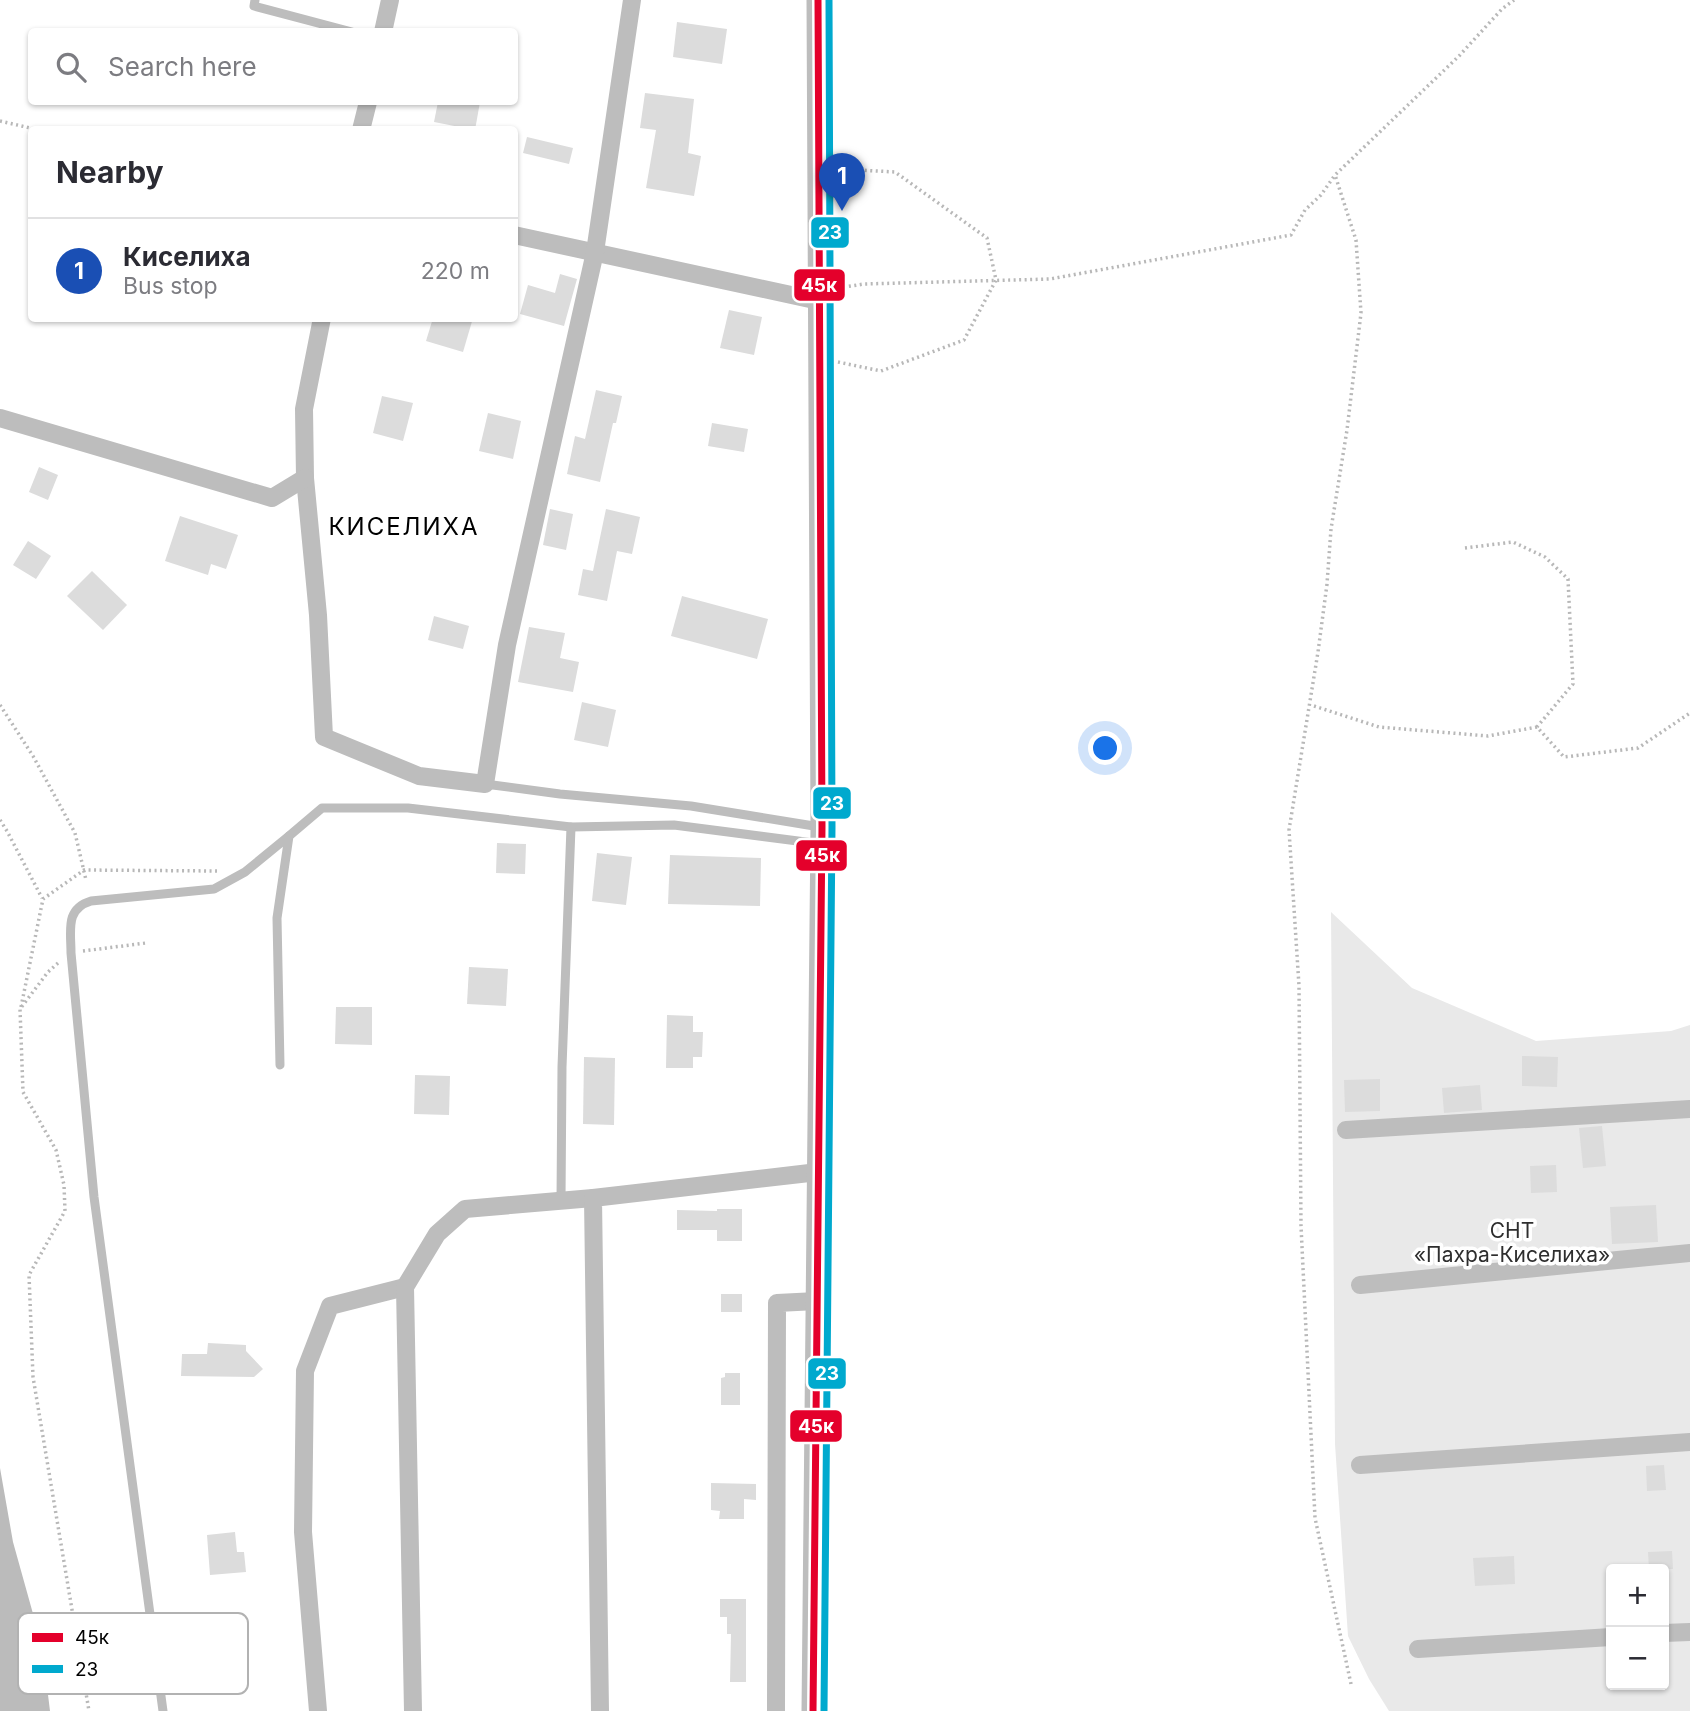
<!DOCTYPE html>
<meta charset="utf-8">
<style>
:root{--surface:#fff;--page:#f2f2f3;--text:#2b2b33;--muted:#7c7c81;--line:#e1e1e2;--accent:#111827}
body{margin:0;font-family:Inter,sans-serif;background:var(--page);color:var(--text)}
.controls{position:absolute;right:21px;bottom:21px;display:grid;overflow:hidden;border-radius:7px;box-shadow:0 2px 5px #0004}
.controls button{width:63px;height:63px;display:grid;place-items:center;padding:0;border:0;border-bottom:2px solid var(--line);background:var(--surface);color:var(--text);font:35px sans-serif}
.you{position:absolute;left:1106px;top:749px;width:24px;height:24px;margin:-18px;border:5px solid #fff;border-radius:50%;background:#1a73e8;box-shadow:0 0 0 10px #1a73e833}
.badge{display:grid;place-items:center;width:46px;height:46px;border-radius:50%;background:var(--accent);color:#fff;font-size:23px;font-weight:700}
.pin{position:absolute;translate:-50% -58px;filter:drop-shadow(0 2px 4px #0008)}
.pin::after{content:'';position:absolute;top:37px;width:24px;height:21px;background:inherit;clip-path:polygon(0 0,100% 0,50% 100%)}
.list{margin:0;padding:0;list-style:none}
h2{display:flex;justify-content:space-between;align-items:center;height:91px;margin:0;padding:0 28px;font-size:30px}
h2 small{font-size:23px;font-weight:400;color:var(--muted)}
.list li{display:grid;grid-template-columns:46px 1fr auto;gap:21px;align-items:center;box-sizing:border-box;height:105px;padding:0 28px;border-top:2px solid var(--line)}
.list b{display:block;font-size:26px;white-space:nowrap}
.list p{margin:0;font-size:23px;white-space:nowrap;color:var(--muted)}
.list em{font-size:23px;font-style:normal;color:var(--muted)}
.icon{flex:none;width:38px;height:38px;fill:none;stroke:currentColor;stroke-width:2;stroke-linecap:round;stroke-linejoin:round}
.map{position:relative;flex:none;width:1690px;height:1711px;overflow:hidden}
.search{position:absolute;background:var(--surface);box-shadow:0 2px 5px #0004;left:28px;top:28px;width:490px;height:77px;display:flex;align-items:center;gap:18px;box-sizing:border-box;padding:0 24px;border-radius:7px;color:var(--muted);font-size:26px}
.panel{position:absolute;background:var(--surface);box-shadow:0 2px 5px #0004;left:28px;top:126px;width:490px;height:196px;border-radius:7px}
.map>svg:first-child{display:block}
</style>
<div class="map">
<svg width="1690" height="1711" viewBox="0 0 1690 1711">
<rect width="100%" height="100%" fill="#fff"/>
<path fill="#e9e9e9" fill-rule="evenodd" d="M1331,912L1412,988L1536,1041L1671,1031L1690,1025V1711H1389L1369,1679L1348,1636L1335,1444ZM1611,1569H1664V1685H1611Z"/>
<path fill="#bbb" d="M0,1468L13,1542L42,1646L50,1711H0Z"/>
<g fill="#dcdcdc">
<path d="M677,22L727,29L722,64L673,57Z"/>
<path d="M645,93L694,99L688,153L701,156L694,196L646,188L656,130L640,128Z"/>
<path d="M438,102H480L475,130L434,122Z"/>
<path d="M527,137L573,148L569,164L523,153Z"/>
<path d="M560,274L577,279L564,326L520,314L528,285L555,293Z"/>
<path d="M729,310L762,317L754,355L720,348Z"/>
<path d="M433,318H473L463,352L426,341Z"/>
<path d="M596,390L622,396L616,423H613L600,482L567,474L575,436L585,439Z"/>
<path d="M382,396L413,403L403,441L373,433Z"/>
<path d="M488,413L521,421L513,459L479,451Z"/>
<path d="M712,423L748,429L744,452L708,446Z"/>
<path d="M39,467L58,475L48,500L29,492Z"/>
<path d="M550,509L573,514L566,550L543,545Z"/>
<path d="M606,509L640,517L632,554L617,551L607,601L578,595L583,569L593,571Z"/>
<path d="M180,516L238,535L226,569L211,564L208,575L165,561Z"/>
<path d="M28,541L51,556L36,579L13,565Z"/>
<path d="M92,571L127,605L103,630L67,596Z"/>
<path d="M682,596L768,619L757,659L671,636Z"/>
<path d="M434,616L469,626L463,649L428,640Z"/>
<path d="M529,627L565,633L560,658L579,662L573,692L518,682Z"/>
<path d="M582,702L616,710L608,747L574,740Z"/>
<path d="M497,843L526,844L525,874L496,873Z"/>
<path d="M597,853L632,857L626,905L592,901Z"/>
<path d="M670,855L761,858L760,906L668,904Z"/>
<path d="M469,967L508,969L506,1006L467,1004Z"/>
<path d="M336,1007H372V1045L335,1044Z"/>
<path d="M667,1015L693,1016V1032H703L702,1057H693V1068H666Z"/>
<path d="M1522,1056L1558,1057L1557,1087L1522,1086Z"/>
<path d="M584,1057L615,1058L614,1125L583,1124Z"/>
<path d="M415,1075L450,1076L449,1115L414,1114Z"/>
<path d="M1380,1079V1111L1345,1112L1344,1080Z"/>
<path d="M1480,1085L1482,1110L1444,1113L1442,1088Z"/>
<path d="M1602,1126L1606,1166L1583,1168L1579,1128Z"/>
<path d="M1556,1165L1557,1192L1531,1193L1530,1166Z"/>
<path d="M1656,1205L1658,1242L1612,1244L1610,1207Z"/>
<path d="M717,1209H742V1241H717V1230H677V1210L717,1211Z"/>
<rect x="721" y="1294" width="21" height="18"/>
<path d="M208,1343L246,1345V1351L263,1369L254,1377L181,1376L182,1354H207Z"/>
<path d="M725,1373H740V1405H721V1378L725,1377Z"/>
<path d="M1664,1465L1666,1490L1647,1491L1646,1466Z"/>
<path d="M711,1483L756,1484V1500L744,1499V1519H719L720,1511L711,1510Z"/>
<path d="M235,1532L237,1552H244L246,1572L210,1575L207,1535Z"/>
<path d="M1672,1551L1673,1569H1649L1648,1552Z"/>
<path d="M1514,1556L1515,1584L1475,1586L1473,1558Z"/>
<path d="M720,1599H746V1682H730L731,1634H727V1617H720Z"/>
</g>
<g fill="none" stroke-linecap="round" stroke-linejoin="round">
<g stroke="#b8b8b8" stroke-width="3.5" stroke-dasharray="2 3.5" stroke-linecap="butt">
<path d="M0,121L39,130"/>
<path d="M838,288L864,284L1050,279L1291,235L1305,210L1321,195L1335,175"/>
<path d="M838,362L881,371L964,340L996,280L987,238L895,172L840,169"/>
<path d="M1465,548L1513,542L1545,557L1568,579L1573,684L1537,727"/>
<path d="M0,705L33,756L75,833L86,880"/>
<path d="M1314,706L1379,727L1488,736L1537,727L1564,757L1638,748L1690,713"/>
<path d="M0,820L7,831L42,898"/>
<path d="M83,951L146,943"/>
<path d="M58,963L48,972L20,1009L23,1092L56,1150L64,1185L65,1211L29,1275L33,1377L89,1711"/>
<path d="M21,1007L43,899L84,870L217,871"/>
<path d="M1351,1684L1315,1518L1301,1226L1299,986L1289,830L1318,652L1327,584L1331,529L1347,430L1361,313L1356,240L1335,175L1459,56L1502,9L1514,0"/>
</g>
<g stroke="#bdbdbd" stroke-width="9">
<path d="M255,0L254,6L352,32"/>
<path d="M485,784L560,794L691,806L820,827"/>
<path d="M280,1065L277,918L289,836L322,808H408L571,827L674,825L821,844"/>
<path d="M561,1200L562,1067L571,827"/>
<path d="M163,1711L94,1197L71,953C71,930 65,909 91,901L214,889L245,872L289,836"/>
</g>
<g stroke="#bdbdbd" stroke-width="18">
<path d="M383,32L390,0"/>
<path d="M361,130L368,102"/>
<path d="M514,235L819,301"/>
<path d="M322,318L304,409L305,478L318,615L324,737L419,776L485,784L507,645L595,252L632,0"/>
<path d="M0,418L272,498L305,478"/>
<path d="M1346,1130L1690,1109"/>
<path d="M1360,1285L1690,1253"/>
<path d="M1360,1465L1690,1442"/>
<path d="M1664,1633L1690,1632"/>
<path d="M1418,1649L1611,1637"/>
<path d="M318,1711L303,1532L305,1371L330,1306L405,1287"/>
<path d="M413,1711L405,1287L437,1234L465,1209L593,1198"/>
<path d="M600,1711L593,1198L818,1172"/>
<path d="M776,1711L777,1303L817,1301"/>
</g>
<path stroke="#bdbdbd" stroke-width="23" d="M813,1711L822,827L818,0"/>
<g stroke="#fff" stroke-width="12">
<path id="bus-1" d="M813,1711L822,827L818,0"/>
</g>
<g stroke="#fff" stroke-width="12">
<path id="bus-2" d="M824,1711L832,827L829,0"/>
</g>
<use href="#bus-1" stroke="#e4002b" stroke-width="7"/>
<use href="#bus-2" stroke="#00a9ce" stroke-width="7"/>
</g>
<g text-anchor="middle" stroke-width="7" stroke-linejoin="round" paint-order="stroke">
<g font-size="21" fill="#2e2e2e" stroke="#fff">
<text x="1512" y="1238">СНТ<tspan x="1512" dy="24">«Пахра-Киселиха»</tspan></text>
</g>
<g font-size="24" letter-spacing="2" fill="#000" stroke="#fff">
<text x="404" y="535">КИСЕЛИХА</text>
</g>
</g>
<rect x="18" y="1613" width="230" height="81" rx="10" fill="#fff" stroke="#b2b2b2" stroke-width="2"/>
<rect x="32" y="1633" width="31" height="9" fill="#e4002b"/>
<rect x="32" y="1665" width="31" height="8" fill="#00a9ce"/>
<g font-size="19" fill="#000">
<text x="75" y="1644">45к</text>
<text x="75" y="1676">23</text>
</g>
<g stroke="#fff" stroke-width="2.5">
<rect x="810" y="216" width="40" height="33" rx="7" fill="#00a9ce"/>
<rect x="793" y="268" width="53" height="34" rx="7" fill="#e4002b"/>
<rect x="812" y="786" width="40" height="34" rx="7" fill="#00a9ce"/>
<rect x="795" y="839" width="53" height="33" rx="7" fill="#e4002b"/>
<rect x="807" y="1357" width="40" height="33" rx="7" fill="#00a9ce"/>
<rect x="789" y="1409" width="54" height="34" rx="7" fill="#e4002b"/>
</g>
<g font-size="19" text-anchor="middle" font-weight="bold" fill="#fff">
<text x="830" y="239">23</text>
<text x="819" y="292">45к</text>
<text x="832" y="810">23</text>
<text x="822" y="862">45к</text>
<text x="827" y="1380">23</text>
<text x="816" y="1433">45к</text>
</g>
</svg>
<div class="controls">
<button>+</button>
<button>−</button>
</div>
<div class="you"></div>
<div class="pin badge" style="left:842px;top:211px;background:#1a4fb4">1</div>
<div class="search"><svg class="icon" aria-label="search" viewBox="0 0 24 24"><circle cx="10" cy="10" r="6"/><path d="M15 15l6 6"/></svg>Search here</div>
<section class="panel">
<h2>Nearby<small></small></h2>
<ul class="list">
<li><span class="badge" style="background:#1a4fb4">1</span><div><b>Киселиха</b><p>Bus stop</p></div><em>220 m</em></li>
</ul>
</section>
</div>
